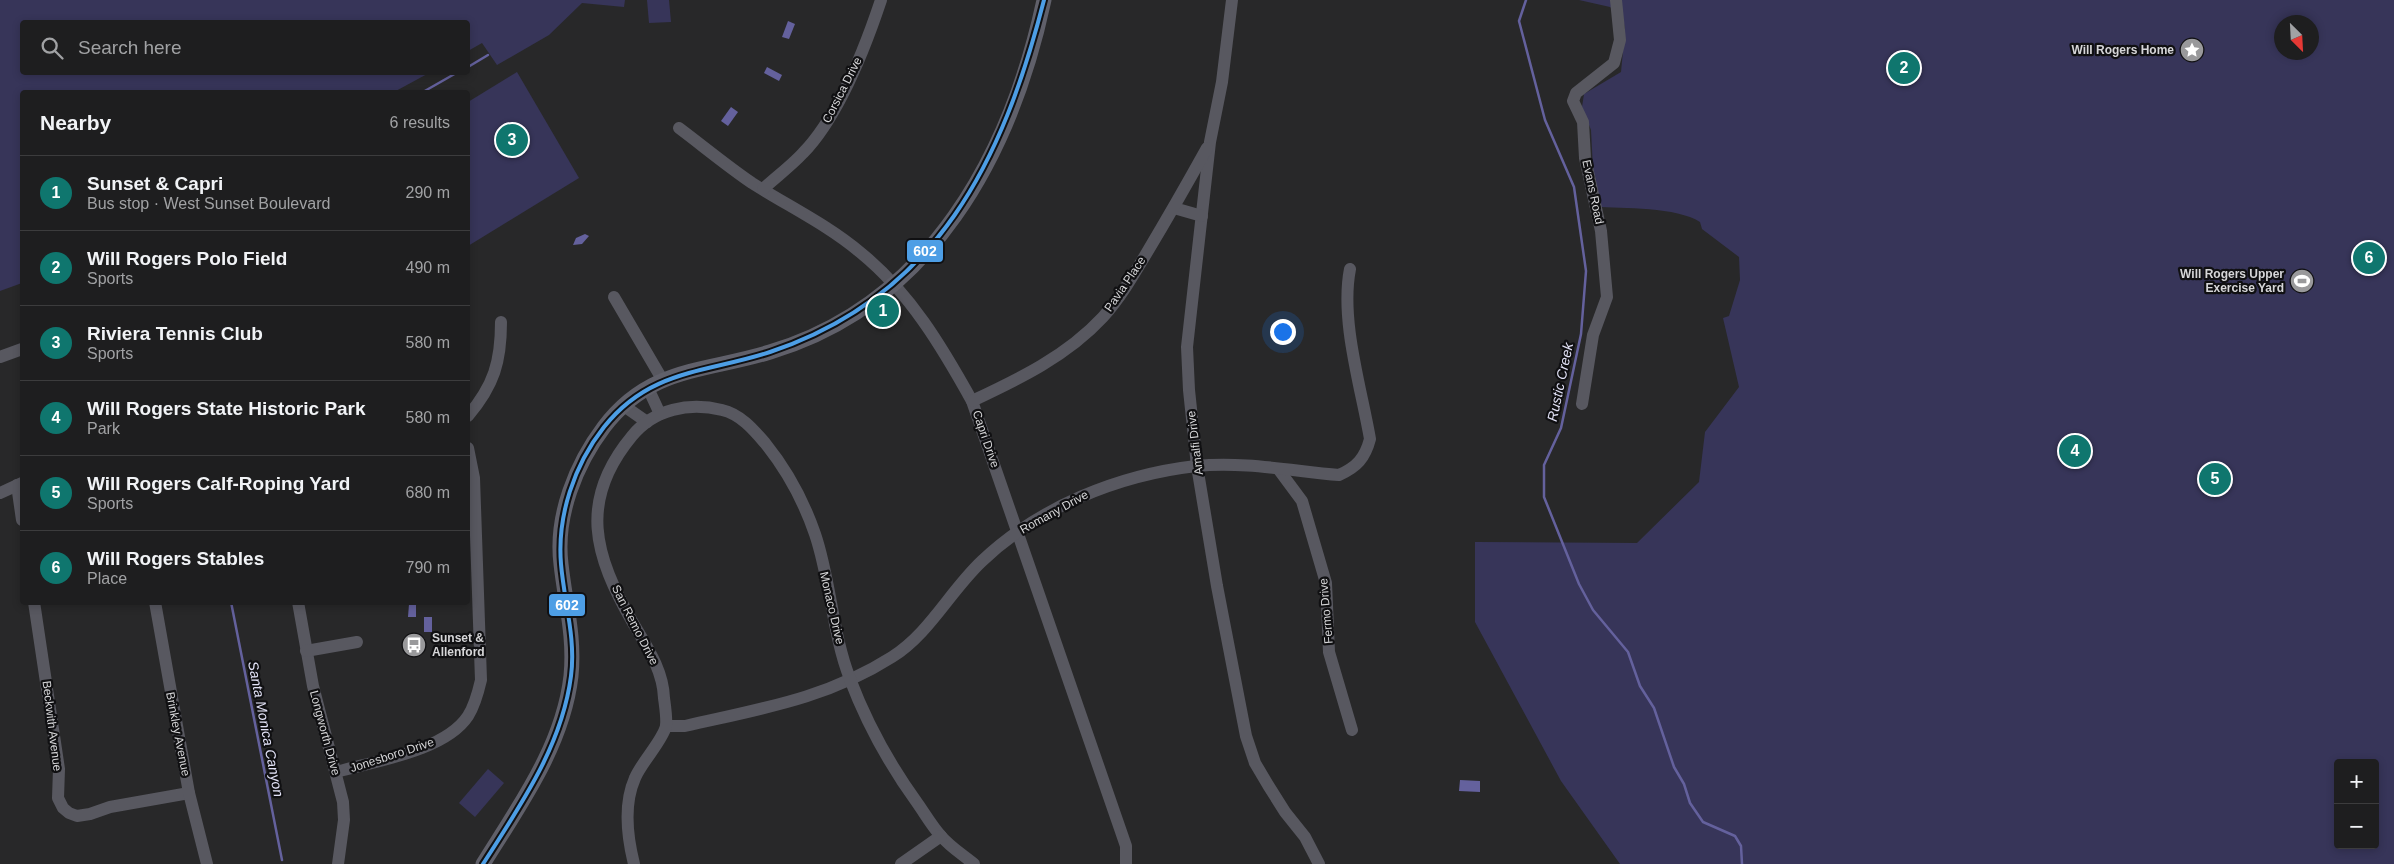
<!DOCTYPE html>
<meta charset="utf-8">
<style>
:root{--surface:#1e1e1f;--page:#2b2b2c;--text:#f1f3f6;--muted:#a1a2a4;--line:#3c3c3d;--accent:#0f766e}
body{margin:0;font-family:Arial,sans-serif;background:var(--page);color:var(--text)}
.controls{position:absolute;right:15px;bottom:15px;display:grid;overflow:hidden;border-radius:5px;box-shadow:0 2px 8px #0003}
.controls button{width:45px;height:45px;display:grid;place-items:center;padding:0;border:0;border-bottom:1px solid var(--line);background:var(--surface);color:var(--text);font:25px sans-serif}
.compass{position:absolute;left:2274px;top:15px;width:45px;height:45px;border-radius:50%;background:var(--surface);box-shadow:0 2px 8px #0003;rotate:156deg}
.you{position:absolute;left:1282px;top:331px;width:18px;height:18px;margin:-12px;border:4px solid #fff;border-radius:50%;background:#1a73e8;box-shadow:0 0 0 8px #1a73e833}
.badge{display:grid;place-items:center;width:32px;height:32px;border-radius:50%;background:var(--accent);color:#fff;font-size:16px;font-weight:700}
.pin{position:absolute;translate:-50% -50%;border:2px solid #fff;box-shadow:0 1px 5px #0006}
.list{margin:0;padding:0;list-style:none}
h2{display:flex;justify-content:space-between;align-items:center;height:65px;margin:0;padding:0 20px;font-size:21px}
h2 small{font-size:16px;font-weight:400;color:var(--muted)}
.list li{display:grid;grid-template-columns:32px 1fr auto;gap:15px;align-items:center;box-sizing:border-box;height:75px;padding:0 20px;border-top:1px solid var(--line)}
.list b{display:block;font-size:19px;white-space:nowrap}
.list p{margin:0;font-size:16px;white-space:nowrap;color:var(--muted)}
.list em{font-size:16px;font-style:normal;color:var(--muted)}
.icon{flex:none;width:28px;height:28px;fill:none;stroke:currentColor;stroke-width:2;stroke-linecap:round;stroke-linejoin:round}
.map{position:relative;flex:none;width:2394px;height:864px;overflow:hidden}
.search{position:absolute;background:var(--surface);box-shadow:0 2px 8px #0003;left:20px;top:20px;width:450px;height:55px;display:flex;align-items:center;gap:12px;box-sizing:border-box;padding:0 18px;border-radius:5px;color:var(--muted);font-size:19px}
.panel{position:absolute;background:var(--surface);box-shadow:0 2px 8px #0003;left:20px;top:90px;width:450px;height:515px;border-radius:5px}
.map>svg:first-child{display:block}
</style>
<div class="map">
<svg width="2394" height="864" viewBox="0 0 2394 864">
<rect width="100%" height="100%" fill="#282829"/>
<g fill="#373559" fill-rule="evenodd">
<path d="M0,0H625L624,7L582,3L549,35L497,65L482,43L468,51V22H22V72L429,73L394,92H22V283L0,291Z"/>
<path d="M647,0H669L671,22L649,23Z"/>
<path d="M1579,0H2394V864H1620L1561,781L1475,622V542L1637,543L1699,482L1705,432L1739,387L1723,318L1729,316L1740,280L1739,257L1702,229L1700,222C1677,207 1623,208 1595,207L1591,130L1582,107L1584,94L1621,72L1625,30L1623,17L1610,7ZM2282,22H2312V52H2282ZM2338,763H2375V845H2338Z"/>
<path d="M517,72L579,178L468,246V102Z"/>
<path d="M488,769L504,783L475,817L459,803Z"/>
</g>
<g fill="#64619d">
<path d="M788,21L795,24L789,39L782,37Z"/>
<path d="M767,67L782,75L779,81L764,73Z"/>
<path d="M731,107L738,112L728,126L721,121Z"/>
<path d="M585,234L589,236L582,244L573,245L576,238Z"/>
<path d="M409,604H416V617H408Z"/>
<rect x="424" y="617" width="8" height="15"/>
<path d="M1460,780L1480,781V792L1459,791Z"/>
</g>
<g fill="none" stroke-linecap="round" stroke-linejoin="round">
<g stroke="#64619d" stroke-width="2.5">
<path d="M1526,0L1519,21L1545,120L1574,187L1586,271L1581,334L1561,428L1544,465V497L1579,584L1593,610L1628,652L1640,686L1654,708L1674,767L1684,784L1690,803L1703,822L1735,836L1741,846L1742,864"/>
<path d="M468,67L488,55"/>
<path d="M423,92L458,72"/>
<path d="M231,602L282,860"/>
</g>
<g stroke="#585860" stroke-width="12">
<path d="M1232,0L1222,82L1210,142L1187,347L1189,390L1197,466L1217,586L1246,736L1255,763L1268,785L1285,812L1305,837L1319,864"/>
<path d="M679,128C703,146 727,166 752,183C788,206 828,225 861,253C910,293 942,347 972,401L1126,846V864"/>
<path d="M763,189C776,177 791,166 803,153C839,116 865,48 881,0"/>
<path d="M1174,208L1202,216"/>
<path d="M614,297L662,379"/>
<path d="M0,357L22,349"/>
<path d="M648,388L660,414"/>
<path d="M972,401C1019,379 1067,356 1103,317C1120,298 1133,276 1146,254C1167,219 1187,184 1207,148"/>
<path d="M1582,404L1593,335L1607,297L1601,231L1585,158L1583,122L1573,101L1576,93L1614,63L1620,40L1616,0"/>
<path d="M624,406L647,422"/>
<path d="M468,416C494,385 501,362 501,322"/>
<path d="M1279,470L1302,501L1326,583L1329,652L1352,730"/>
<path d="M17,485L22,520"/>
<path d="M0,493L22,483"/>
<path d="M34,602L59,769L58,798L63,808L69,813L77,816L90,814L110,807L189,793"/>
<path d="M155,602L189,793L207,864"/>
<path d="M298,602L313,686L343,802L344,820L338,864"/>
<path d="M306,651L357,642"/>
<path d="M666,726H685C759,709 826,699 892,657C929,634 950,591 982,561C1039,507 1118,475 1196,466C1243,461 1292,471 1339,475C1357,467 1365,458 1370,439C1361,387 1340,320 1350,269"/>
<path d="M336,772C375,761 445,751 468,716C475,705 478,693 481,680L474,478L468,448"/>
<path d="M634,864C627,836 623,805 635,778C641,763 663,740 666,726C667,718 665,706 664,698C663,670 647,647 633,623C594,555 578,501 632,436C654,409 689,402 722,410C740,414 753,429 765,443C786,469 804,502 815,534C831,581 832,633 850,679C867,724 889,764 918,804C925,814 932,826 940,835C949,846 963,855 974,864"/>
<path d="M901,864L941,836"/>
</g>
<path stroke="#60606a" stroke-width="15" d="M483,864C519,806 563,746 571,676C575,636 565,602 561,564C555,516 576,464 604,427C650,366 706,372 770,352C931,304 1011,154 1044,0"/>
<g stroke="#101012" stroke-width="8">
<path id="bus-1" d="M483,864C520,806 562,746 571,676C576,638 564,601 561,564C557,516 574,465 604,427C650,369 706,373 770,352C938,296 1003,160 1044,0"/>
</g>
<use href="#bus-1" stroke="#4d9ee5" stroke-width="4"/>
</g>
<defs>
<g id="sight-disc" transform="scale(1.25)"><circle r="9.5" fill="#99999b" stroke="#101012"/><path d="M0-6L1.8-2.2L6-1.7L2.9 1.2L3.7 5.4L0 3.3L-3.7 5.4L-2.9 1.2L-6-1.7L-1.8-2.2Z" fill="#fff"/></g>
<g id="stadium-disc" transform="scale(1.25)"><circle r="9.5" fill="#99999b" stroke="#101012"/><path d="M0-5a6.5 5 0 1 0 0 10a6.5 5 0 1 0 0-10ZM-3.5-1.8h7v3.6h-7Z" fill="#fff"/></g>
<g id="bus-disc" transform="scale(1.25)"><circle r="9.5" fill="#99999b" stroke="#101012"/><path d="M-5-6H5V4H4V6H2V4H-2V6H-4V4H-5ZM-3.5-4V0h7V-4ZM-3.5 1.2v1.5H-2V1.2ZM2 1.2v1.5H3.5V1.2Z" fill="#fff"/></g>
</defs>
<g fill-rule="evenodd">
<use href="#sight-disc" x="2192" y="50"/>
<use href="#stadium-disc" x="2302" y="281"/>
<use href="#bus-disc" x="414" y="645"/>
</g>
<g text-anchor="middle" stroke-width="4.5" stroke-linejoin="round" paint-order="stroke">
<g font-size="12" font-weight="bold" fill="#d6d6d8" stroke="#101012" text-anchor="end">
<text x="2174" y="54">Will Rogers Home</text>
<text x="2284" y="278">Will Rogers Upper<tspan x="2284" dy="14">Exercise Yard</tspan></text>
<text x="432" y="642" text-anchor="start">Sunset &amp;<tspan x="432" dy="14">Allenford</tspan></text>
</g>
<g font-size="12" fill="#d6d6d8" stroke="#101012">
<text transform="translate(842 90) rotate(-63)" y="4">Corsica Drive</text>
<text transform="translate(1593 192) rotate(78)" y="4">Evans Road</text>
<text transform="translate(1125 284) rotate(-56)" y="4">Pavia Place</text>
<text transform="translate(986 439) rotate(71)" y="4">Capri Drive</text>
<text transform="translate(1195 443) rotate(-97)" y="4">Amalfi Drive</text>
<text transform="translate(1054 512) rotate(-29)" y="4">Romany Drive</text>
<text transform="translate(832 608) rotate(77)" y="4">Monaco Drive</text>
<text transform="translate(1326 611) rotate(-95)" y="4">Fermo Drive</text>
<text transform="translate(635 625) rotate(63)" y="4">San Remo Drive</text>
<text transform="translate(52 726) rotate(83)" y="4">Beckwith Avenue</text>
<text transform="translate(325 733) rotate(75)" y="4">Longworth Drive</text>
<text transform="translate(178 734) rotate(79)" y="4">Brinkley Avenue</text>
<text transform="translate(392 755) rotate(-18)" y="4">Jonesboro Drive</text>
</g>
<g font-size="14" font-style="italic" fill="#e2e2f6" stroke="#101012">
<text transform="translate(1560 382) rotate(-78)" y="5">Rustic Creek</text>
<text transform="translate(266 729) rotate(79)" y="5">Santa Monica Canyon</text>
</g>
</g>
<g stroke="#101012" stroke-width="2">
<rect x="906" y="239" width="38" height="24" rx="5" fill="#4d9ee5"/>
<rect x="548" y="593" width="38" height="24" rx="5" fill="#4d9ee5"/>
</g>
<g font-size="14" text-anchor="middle" font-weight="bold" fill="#fff">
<text x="925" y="256">602</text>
<text x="567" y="610">602</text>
</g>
</svg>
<div class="controls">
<button>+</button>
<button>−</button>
</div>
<svg class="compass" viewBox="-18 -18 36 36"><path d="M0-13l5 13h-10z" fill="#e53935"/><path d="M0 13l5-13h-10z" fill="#a1a2a4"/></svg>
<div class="you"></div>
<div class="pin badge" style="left:883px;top:311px">1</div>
<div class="pin badge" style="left:1904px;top:68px">2</div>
<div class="pin badge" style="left:512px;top:140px">3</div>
<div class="pin badge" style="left:2075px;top:451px">4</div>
<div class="pin badge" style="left:2215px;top:479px">5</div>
<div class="pin badge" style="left:2369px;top:258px">6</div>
<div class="search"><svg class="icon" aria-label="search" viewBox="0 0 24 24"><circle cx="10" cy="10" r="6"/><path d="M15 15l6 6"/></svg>Search here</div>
<section class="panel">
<h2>Nearby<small>6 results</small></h2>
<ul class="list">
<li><span class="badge">1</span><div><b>Sunset &amp; Capri</b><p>Bus stop · West Sunset Boulevard</p></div><em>290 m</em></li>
<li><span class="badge">2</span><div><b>Will Rogers Polo Field</b><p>Sports</p></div><em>490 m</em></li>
<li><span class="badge">3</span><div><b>Riviera Tennis Club</b><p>Sports</p></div><em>580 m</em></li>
<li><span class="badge">4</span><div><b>Will Rogers State Historic Park</b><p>Park</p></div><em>580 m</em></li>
<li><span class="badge">5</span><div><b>Will Rogers Calf-Roping Yard</b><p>Sports</p></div><em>680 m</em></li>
<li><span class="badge">6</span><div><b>Will Rogers Stables</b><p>Place</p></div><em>790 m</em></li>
</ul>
</section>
</div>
